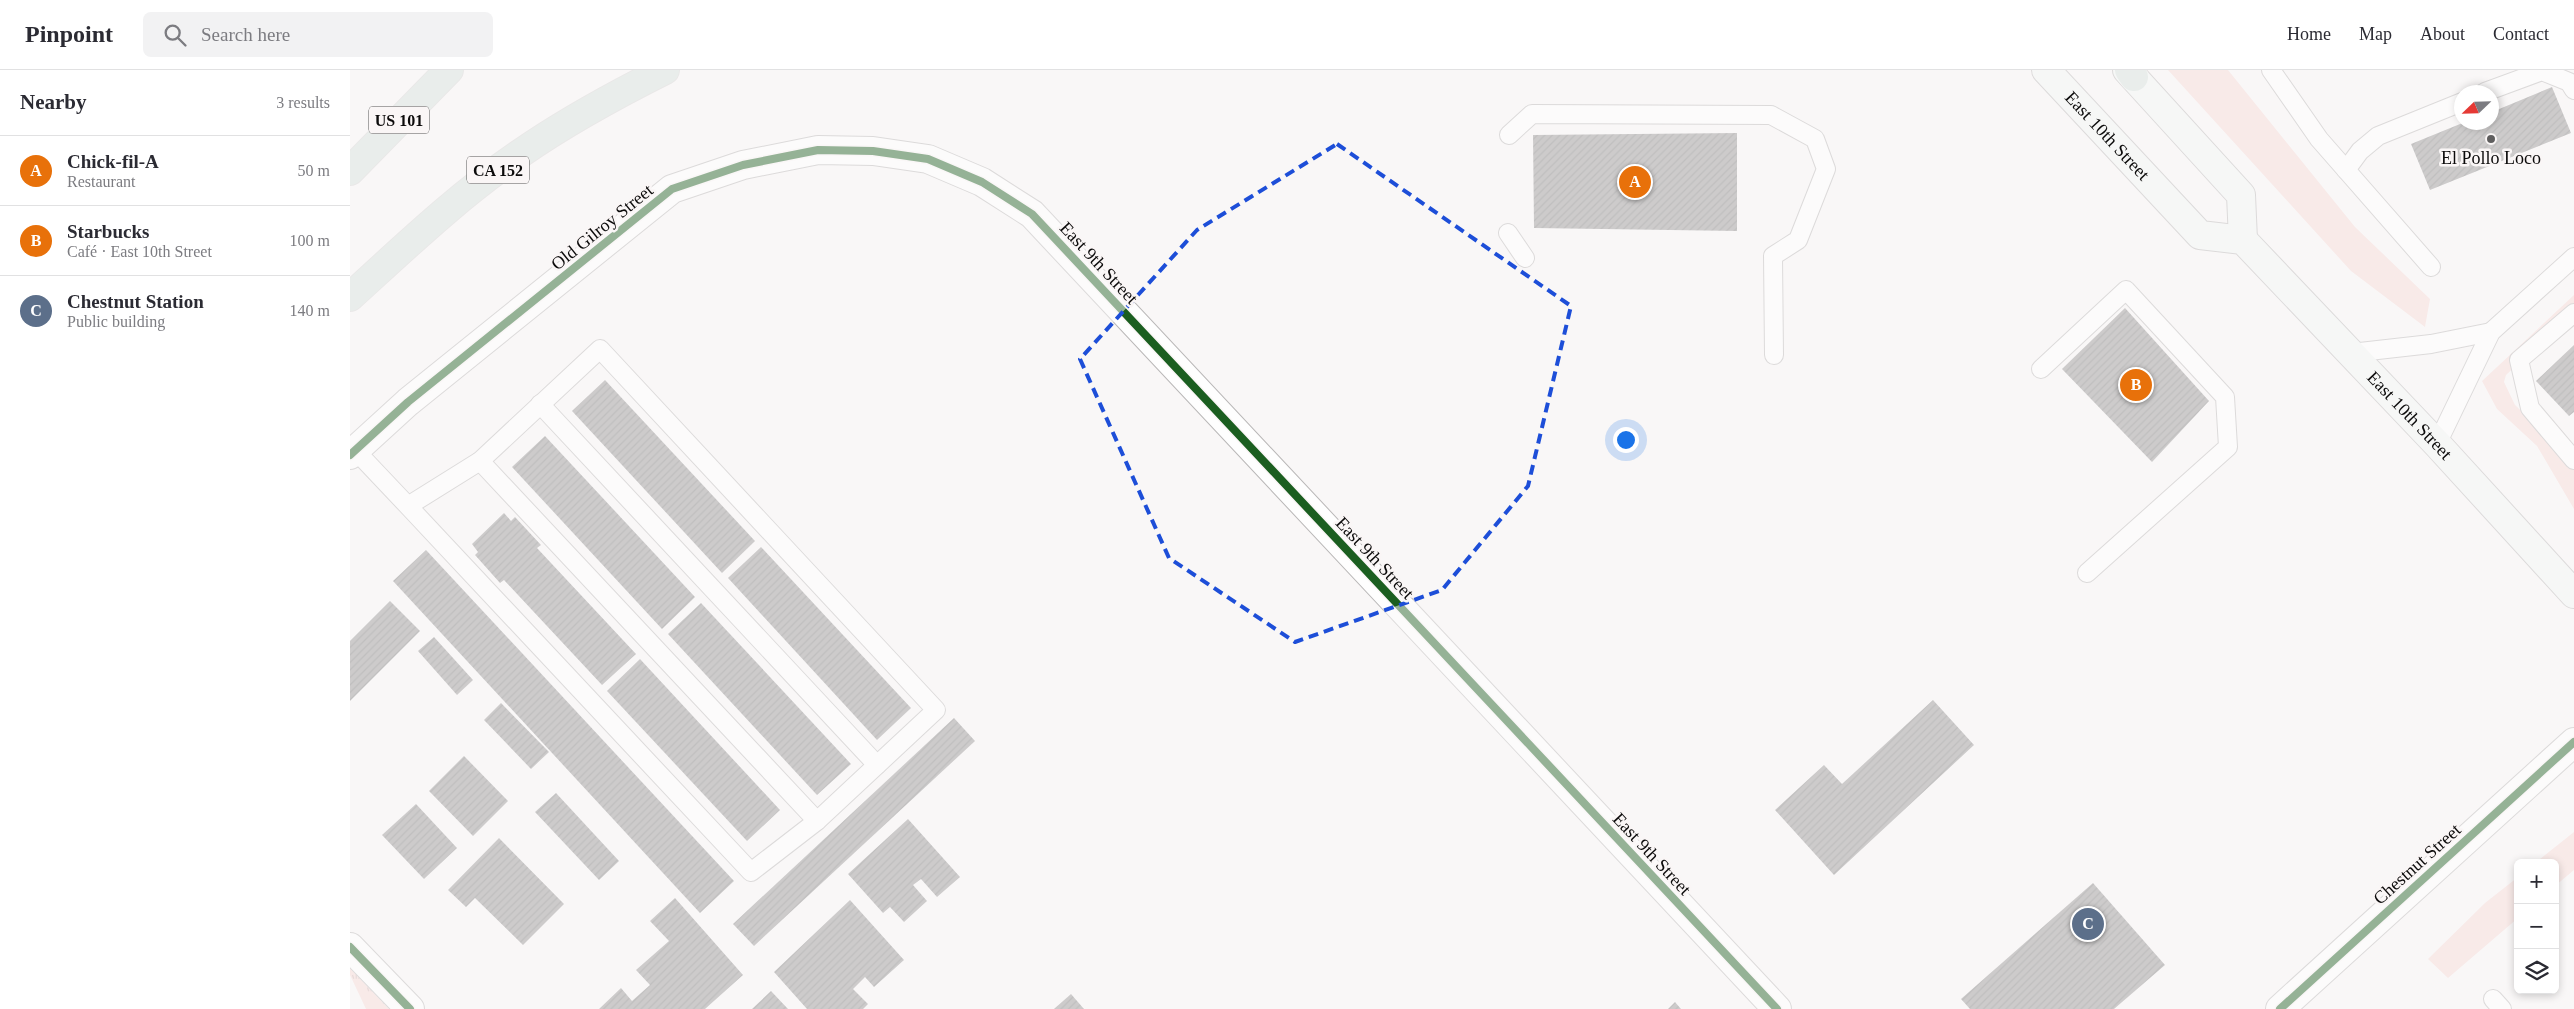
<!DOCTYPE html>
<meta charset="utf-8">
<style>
:root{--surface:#fff;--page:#f2f2f3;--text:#2b2b33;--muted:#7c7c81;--line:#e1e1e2;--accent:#2563eb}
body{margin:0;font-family:Georgia,serif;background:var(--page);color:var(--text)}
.controls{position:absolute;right:15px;bottom:15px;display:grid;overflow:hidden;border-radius:8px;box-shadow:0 2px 8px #0003}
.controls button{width:45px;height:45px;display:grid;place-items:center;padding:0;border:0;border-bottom:1px solid var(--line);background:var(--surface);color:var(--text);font:25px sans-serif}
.compass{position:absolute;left:2104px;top:15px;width:45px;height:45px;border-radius:50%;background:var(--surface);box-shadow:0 2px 8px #0003;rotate:247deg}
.you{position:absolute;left:1275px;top:369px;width:18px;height:18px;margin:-12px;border:4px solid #fff;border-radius:50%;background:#1a73e8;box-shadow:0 0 0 8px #1a73e833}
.badge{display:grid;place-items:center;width:32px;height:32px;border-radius:50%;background:var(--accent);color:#fff;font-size:16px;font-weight:700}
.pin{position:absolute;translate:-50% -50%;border:2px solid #fff;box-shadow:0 1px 5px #0006}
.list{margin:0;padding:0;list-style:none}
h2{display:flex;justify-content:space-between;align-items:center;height:65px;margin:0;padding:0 20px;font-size:21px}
h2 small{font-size:16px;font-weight:400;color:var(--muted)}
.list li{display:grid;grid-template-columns:32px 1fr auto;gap:15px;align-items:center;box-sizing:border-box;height:70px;padding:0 20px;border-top:1px solid var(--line)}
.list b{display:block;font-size:19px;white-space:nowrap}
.list p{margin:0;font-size:16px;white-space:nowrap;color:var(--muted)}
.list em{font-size:16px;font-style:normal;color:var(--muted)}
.icon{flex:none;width:28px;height:28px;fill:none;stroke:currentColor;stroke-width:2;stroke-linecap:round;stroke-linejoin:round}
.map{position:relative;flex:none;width:2224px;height:939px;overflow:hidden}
header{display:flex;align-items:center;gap:30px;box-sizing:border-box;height:70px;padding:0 25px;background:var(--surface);border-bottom:1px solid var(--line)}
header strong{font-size:24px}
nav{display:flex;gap:28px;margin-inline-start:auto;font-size:18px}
.search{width:350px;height:45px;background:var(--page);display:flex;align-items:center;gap:12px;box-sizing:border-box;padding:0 18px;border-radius:8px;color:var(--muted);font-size:19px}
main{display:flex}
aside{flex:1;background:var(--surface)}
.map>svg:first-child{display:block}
</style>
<header>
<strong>Pinpoint</strong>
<div class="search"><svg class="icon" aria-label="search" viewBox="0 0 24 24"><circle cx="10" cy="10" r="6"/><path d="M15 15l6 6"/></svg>Search here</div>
<nav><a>Home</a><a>Map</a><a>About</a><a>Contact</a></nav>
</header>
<main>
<aside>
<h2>Nearby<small>3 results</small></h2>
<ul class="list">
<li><span class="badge" style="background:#e8710a">A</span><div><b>Chick-fil-A</b><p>Restaurant</p></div><em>50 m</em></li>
<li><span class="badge" style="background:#e8710a">B</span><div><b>Starbucks</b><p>Café · East 10th Street</p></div><em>100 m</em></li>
<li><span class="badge" style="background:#5c6f8a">C</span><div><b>Chestnut Station</b><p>Public building</p></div><em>140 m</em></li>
</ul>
</aside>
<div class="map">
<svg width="2224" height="939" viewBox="0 0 2224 939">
<defs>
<pattern id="park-tufts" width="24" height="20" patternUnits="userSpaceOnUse" patternTransform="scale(1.25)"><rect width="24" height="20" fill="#f6d9d6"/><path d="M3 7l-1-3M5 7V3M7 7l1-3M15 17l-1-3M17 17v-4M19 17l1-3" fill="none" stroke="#d2b9b6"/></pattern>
<pattern id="building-hatch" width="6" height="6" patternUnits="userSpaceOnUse" patternTransform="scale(1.25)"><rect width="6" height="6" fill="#989696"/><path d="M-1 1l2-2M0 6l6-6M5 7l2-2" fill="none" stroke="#7a7979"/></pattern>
</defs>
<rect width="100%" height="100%" fill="#f9f7f7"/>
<g fill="#f6d9d6">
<path d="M1818,0H1878L2005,157L2080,229L2075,257L2001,201Z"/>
<path d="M2224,225V241L2156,305L2154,312L2165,335L2224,391V439L2187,376L2147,339L2132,311Z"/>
<path d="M2224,762V800L2205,816V793H2185Z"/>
<path d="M2168,807V848L2098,908L2078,889L2135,833Z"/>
</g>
<path fill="url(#park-tufts)" d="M0,898L39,939H16L0,905Z"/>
<g fill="url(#building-hatch)">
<path d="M2202,17L2221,63L2080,120L2061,74L2115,52H2142V42Z"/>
<path d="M1387,63V161L1184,158L1183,65Z"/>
<path d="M1775,238L1859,331L1802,392L1712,299Z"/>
<path d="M2224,275V342L2219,346L2186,311Z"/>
<path d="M255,310L405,471L372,503L222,341Z"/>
<path d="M195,366L345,527L312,559L162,397Z"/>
<path d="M154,443L161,451L165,447L191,475L187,478L286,584L252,615L154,510L150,513L125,485L128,482L122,474Z"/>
<path d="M411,477L561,638L527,670L378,508Z"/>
<path d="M76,480L384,811L350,843L43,511Z"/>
<path d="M40,531L70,561L0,631V571Z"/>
<path d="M351,533L501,694L467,725L318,564Z"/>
<path d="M84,567L123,610L107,625L68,581Z"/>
<path d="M290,589L430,740L397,771L257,621Z"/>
<path d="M1583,630L1624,675L1484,805L1425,740L1474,695L1492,714Z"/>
<path d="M151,633L199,682L181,699L134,650Z"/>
<path d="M604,648L625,671L404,876L383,854Z"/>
<path d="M114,686L158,731L123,766L79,721Z"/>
<path d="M206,723L269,791L249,810L185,742Z"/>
<path d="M66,734L107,778L74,809L32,765Z"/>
<path d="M558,749L610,807L587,827L571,809L563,815L577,831L554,852L540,837L533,843L498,804Z"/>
<path d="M149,768L214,834L173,875L125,828L116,837L98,820Z"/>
<path d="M1743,813L1815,895L1764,939H1620L1611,929Z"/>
<path d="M325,828L393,905L355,939H249L271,918L282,931L300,915L286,900L319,871L300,851Z"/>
<path d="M500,830L554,890L524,917L515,907L503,919L518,934L513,939H457L424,902Z"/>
<path d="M421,921L438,939H402Z"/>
<path d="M721,924L734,939H704Z"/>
<path d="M1325,932L1331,939H1318Z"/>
</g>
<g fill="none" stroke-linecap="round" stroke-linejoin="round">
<g stroke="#b9b7b7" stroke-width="20">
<g id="service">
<path d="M1921,0L1969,69L2081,197"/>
<path d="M2135,22L2192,1L2219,12L2224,20"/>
<path d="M1159,65L1182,44L1421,45L1465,69L1476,99L1448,170L1423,186L1424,285"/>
<path d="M1996,100L2010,81L2028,66L2112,32"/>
<path d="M1158,163L1175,188"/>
<path d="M2224,243L2169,290L2180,338L2224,390"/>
<path d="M2001,283L2081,274L2141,262"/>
<path d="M1691,299L1776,220L1875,327L1878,377L1737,503"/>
<path d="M190,334L527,695"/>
<path d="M2087,374L2141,262L2224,187"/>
<path d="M5,380L58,436L401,802L467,751L586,640L250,279L130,391L58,436"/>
<path d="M130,391L467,751"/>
<path d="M2143,929L2152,939"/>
</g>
</g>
<g stroke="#b9b7b7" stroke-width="30">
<g id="minor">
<path d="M0,385L58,332L322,119L393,95L468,80L523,81L578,89L632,112L682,144L1427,939"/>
<path d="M0,877L60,939"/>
<path d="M1930,939L2224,672"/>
</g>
</g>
<g stroke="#b9b7b7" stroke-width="30">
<g id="secondary">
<path id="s1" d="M1696,0L1850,165L1893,170L2087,374L2224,524"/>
<path d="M1777,0L1891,125L1893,170"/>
</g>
</g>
<g stroke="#d6d5d5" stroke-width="30">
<g id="motorway">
<path d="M1779,0L1784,7"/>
<path d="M0,101L99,0"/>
<path d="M0,227C55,177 109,125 171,83C217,51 265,25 315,0"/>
</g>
</g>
<use href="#service" stroke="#fefefe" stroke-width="18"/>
<use href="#minor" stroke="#fefefe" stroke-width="28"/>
<use href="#secondary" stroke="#f1f5f4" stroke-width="28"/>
<use href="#motorway" stroke="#d4e1db" stroke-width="28"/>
<g stroke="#faf6f6" stroke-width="11">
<g id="cycleway">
<path d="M0,385L58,332L322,119L393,95L468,80L523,81L578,89L632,112L682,144L1427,939"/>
<path d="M0,877L60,939"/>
<path d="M1930,939L2224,672"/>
</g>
</g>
<use href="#cycleway" stroke="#1b5e20" stroke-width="8"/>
</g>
<path d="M0 0H2224V939H0ZM987,74L1221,236L1178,416L1092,520L945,572L819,488L730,289L847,160Z" fill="#f9f7f7" fill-opacity=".55" fill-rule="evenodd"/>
<path fill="none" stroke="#1d4ed8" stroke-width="4" stroke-dasharray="10 6" stroke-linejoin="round" d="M987,74L1221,236L1178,416L1092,520L945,572L819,488L730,289L847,160Z"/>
<circle fill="#5f5e5e" stroke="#faf6f6" stroke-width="2" cx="2141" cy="69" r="5"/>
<g text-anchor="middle" stroke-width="5" stroke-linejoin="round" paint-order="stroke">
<g fill="#faf6f6" stroke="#535252" stroke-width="1">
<rect x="19" y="36.5" width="60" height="27" rx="4"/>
<rect x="117" y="86.5" width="62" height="27" rx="4"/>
</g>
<g font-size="16" font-weight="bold" fill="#0c0b0b">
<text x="49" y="56">US 101</text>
<text x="148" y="106">CA 152</text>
</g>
<g font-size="18" fill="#0c0b0b" stroke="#faf6f6">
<text dy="6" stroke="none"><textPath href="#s1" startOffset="90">East 10th Street</textPath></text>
<text transform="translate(252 157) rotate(-39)" y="6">Old Gilroy Street</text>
<text transform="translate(749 193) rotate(47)" y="6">East 9th Street</text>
<text dy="6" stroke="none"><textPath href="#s1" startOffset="511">East 10th Street</textPath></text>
<text transform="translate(1025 488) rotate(47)" y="6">East 9th Street</text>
<text transform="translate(1302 784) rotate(47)" y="6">East 9th Street</text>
<text transform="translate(2067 794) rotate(-42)" y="6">Chestnut Street</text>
</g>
<g font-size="18" fill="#0c0b0b" stroke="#faf6f6">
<text x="2141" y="94">El Pollo Loco</text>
</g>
</g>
</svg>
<div class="controls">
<button>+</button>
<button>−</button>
<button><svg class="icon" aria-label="layers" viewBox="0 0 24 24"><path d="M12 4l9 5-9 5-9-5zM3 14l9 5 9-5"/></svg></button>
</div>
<svg class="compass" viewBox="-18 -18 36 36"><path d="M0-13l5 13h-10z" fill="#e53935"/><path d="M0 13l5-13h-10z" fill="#7c7c81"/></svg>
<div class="you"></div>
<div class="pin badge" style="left:1285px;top:112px;background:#e8710a">A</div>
<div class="pin badge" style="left:1786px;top:315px;background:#e8710a">B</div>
<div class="pin badge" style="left:1738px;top:854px;background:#5c6f8a">C</div>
</div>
</main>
